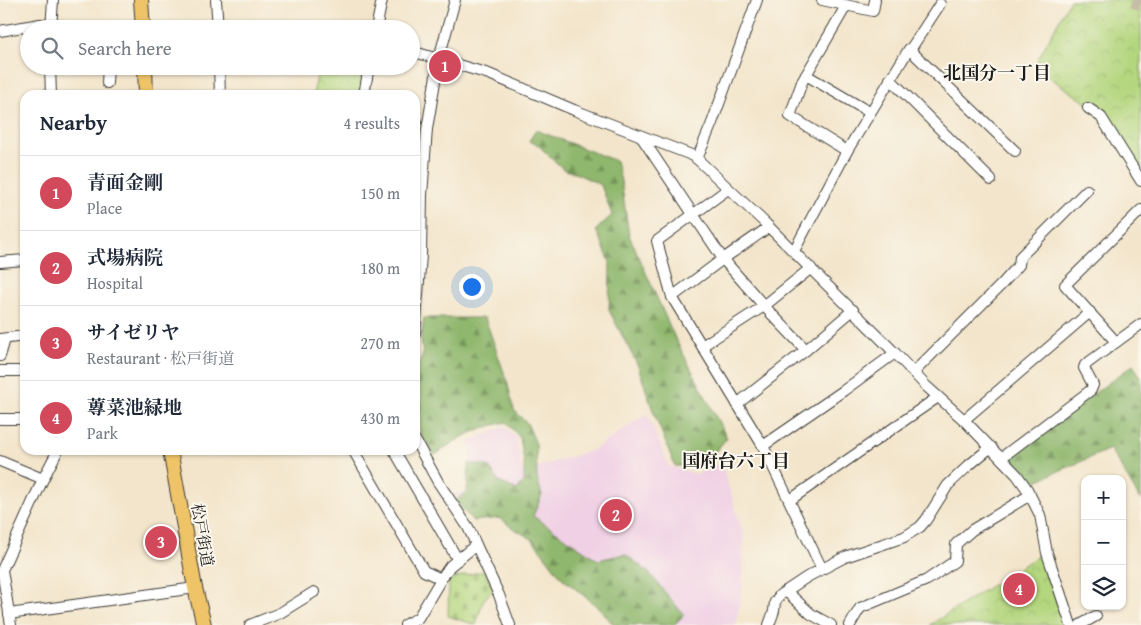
<!DOCTYPE html>
<meta charset="utf-8">
<style>
:root{--surface:#fff;--page:#f6f6f7;--text:#1f2937;--muted:#747a83;--line:#e0e1e3;--accent:#d1495b}
body{margin:0;font-family:"Gentium Book Plus","Noto Serif JP",serif;background:var(--page);color:var(--text)}
.controls{position:absolute;right:15px;bottom:15px;display:grid;overflow:hidden;border-radius:10px;box-shadow:0 1px 4px #0004}
.controls button{width:45px;height:45px;display:grid;place-items:center;padding:0;border:0;border-bottom:1px solid var(--line);background:var(--surface);color:var(--text);font:25px sans-serif}
.you{position:absolute;left:471px;top:286px;width:18px;height:18px;margin:-12px;border:4px solid #fff;border-radius:50%;background:#1a73e8;box-shadow:0 0 0 8px #1a73e833}
.badge{display:grid;place-items:center;width:32px;height:32px;border-radius:50%;background:var(--accent);color:#fff;font-size:16px;font-weight:700}
.pin{position:absolute;translate:-50% -50%;border:2px solid #fff;box-shadow:0 1px 5px #0006}
.list{margin:0;padding:0;list-style:none}
h2{display:flex;justify-content:space-between;align-items:center;height:65px;margin:0;padding:0 20px;font-size:21px}
h2 small{font-size:16px;font-weight:400;color:var(--muted)}
.list li{display:grid;grid-template-columns:32px 1fr auto;gap:15px;align-items:center;box-sizing:border-box;height:75px;padding:0 20px;border-top:1px solid var(--line)}
.list b{display:block;font-size:19px;white-space:nowrap}
.list p{margin:0;font-size:16px;white-space:nowrap;color:var(--muted)}
.list em{font-size:16px;font-style:normal;color:var(--muted)}
.icon{flex:none;width:28px;height:28px;fill:none;stroke:currentColor;stroke-width:2;stroke-linecap:round;stroke-linejoin:round}
.map{position:relative;flex:none;width:1141px;height:625px;overflow:hidden}
.search{position:absolute;background:var(--surface);box-shadow:0 1px 4px #0004;left:20px;top:20px;width:400px;height:55px;display:flex;align-items:center;gap:12px;box-sizing:border-box;padding:0 18px;border-radius:28px;color:var(--muted);font-size:19px}
.panel{position:absolute;background:var(--surface);box-shadow:0 1px 4px #0004;left:20px;top:90px;width:400px;height:365px;border-radius:15px}
.map>svg:first-child{display:block}
</style>
<div class="map">
<svg width="1141" height="625" viewBox="0 0 1141 625">
<defs>
<pattern id="forest-firs" width="22" height="20" patternUnits="userSpaceOnUse" patternTransform="scale(1.25)"><rect width="22" height="20" fill="#8fb76d"/><path d="M5 1l3.5 6h-7zM16 11l3.5 6h-7z" fill="#749459"/></pattern>
<pattern id="cemetery-stones" width="16" height="16" patternUnits="userSpaceOnUse" patternTransform="scale(1.25)"><rect width="16" height="16" fill="#b4d67e"/><path d="M2 7V4a2 2 0 0 1 4 0v3zM10 15v-3a2 2 0 0 1 4 0v3z" fill="#9ab76c"/></pattern>
<pattern id="park-crowns" width="20" height="18" patternUnits="userSpaceOnUse" patternTransform="scale(1.25)"><rect width="20" height="18" fill="#b4d67e"/><path d="M2 6a3 3 0 1 1 6 0M12 15a3 3 0 1 1 6 0" fill="none" stroke="#9ab76c"/></pattern>
</defs>
<rect width="100%" height="100%" fill="#fbf7ec"/>
<filter id="ink" filterUnits="userSpaceOnUse"><feTurbulence type="fractalNoise" baseFrequency=".02" numOctaves="2"/><feDisplacementMap in="SourceGraphic" scale="10" xChannelSelector="R" yChannelSelector="G"/><feConvolveMatrix kernelMatrix="1 2 1 2 8 2 1 2 1" color-interpolation-filters="sRGB"/></filter>
<filter id="wash" filterUnits="userSpaceOnUse"><feTurbulence type="fractalNoise" baseFrequency=".0096" numOctaves="4" result="noise"/><feDisplacementMap in="SourceGraphic" scale="20" xChannelSelector="R" yChannelSelector="G"/><feGaussianBlur stdDeviation="1.12" result="paint"/><feColorMatrix in="noise" values="0 0 0 0 0 0 0 0 0 0 0 0 0 0 0 0 0 1.4 0 .05"/><feComposite in="paint" operator="in"/></filter>
<g filter="url(#wash)">
<rect width="100%" height="100%" fill="#f3e5cb"/>
<path fill="#f0d0e4" d="M647,414L669,466L697,474L721,462L744,536L743,583L736,625H625L537,536L453,494L471,491L470,441L505,427L516,438L522,472L593,450Z"/>
<g fill="url(#forest-firs)" stroke="#566a44">
<path d="M536,130L616,161L621,181L629,235L675,338L727,438L712,455L693,466H675L652,408L638,366L609,310L610,262L596,230L612,215L601,185L580,175L563,169L538,145L529,141Z"/>
<path d="M424,318H485L507,381L514,410L527,423L536,444L537,478L542,495L533,516L598,560L625,554L649,573L684,615L674,625H614L599,608L562,578L532,539L511,527L500,518L473,521L455,501L467,492L469,463L488,466L499,482L517,490L524,481V461L520,438L506,422C475,429 461,436 435,455L421,437L415,407V372L423,355L421,338Z"/>
<path d="M1133,365L1141,377V501L1110,449L1029,484L1006,458Z"/>
</g>
<path fill="url(#cemetery-stones)" stroke="#68794d" d="M484,571L493,589L483,601L476,625L448,616L449,579Z"/>
<g fill="url(#park-crowns)" stroke="#68794d">
<path d="M1070,0H1141V171L1116,129L1104,115L1036,68V63Z"/>
<path d="M319,66H366L363,95H313Z"/>
<path d="M1041,554L1065,625H930Z"/>
</g>
</g>
<g filter="url(#ink)">
<g fill="none" stroke-linecap="round" stroke-linejoin="round">
<path stroke="#c8bda8" stroke-width="15" stroke-dasharray="15 8" stroke-linecap="butt" d="M1133,0L1141,3"/>
<g stroke="#3c3a36" stroke-width="12">
<g id="minor">
<path d="M216,0L218,29"/>
<path d="M822,0L873,11L875,0"/>
<path d="M846,6L802,82L790,116L847,151"/>
<path d="M51,29L53,0"/>
<path d="M376,29L382,0"/>
<path d="M0,31L40,24L83,29"/>
<path d="M910,50L940,4"/>
<path d="M411,51L489,74L574,110L694,156L763,221L895,353L926,386L964,420L1017,475L1027,489L1040,515L1047,553L1071,625"/>
<path d="M50,66L51,95"/>
<path d="M219,66L220,95"/>
<path d="M806,75L869,112"/>
<path d="M890,79L991,180"/>
<path d="M107,83L108,66"/>
<path d="M364,95L369,66"/>
<path d="M1088,108L1101,117L1141,181"/>
<path d="M640,135L723,259L764,306L806,350"/>
<path d="M697,159L712,123L757,0"/>
<path d="M728,189L657,241L672,297L763,446L822,569"/>
<path d="M794,251L847,151L909,49L1015,151"/>
<path d="M0,262L25,260"/>
<path d="M672,297L723,259L769,227"/>
<path d="M415,333L421,255L422,195L427,129L439,58L455,0"/>
<path d="M0,339L25,336"/>
<path d="M1116,342L1065,285L1141,210"/>
<path d="M702,346L764,306L811,268"/>
<path d="M0,356L5,339"/>
<path d="M0,371H25"/>
<path d="M914,372L1002,284L1019,265L1020,257L1087,190"/>
<path d="M737,404L806,350L853,310"/>
<path d="M0,419H25"/>
<path d="M964,420L1090,312"/>
<path d="M415,440L438,482L468,527L499,595L510,625"/>
<path d="M763,446L843,391L895,353"/>
<path d="M353,450L424,571L441,579"/>
<path d="M394,450L458,560"/>
<path d="M1001,458L1091,390L1093,385L1084,368L1085,365L1141,324"/>
<path d="M0,461L43,479"/>
<path d="M790,500L938,397"/>
<path d="M786,591L811,614L831,625"/>
<path d="M9,614L195,588"/>
<path d="M11,625L2,570L43,479L58,450"/>
<path d="M250,625L280,613L314,592"/>
<path d="M405,625L418,618L441,579L450,566L476,545"/>
<path d="M769,625L774,611L775,602L780,595L807,577L845,557L904,537L920,527L926,520L948,485L968,466L991,447"/>
<path d="M850,625L860,608L927,580L955,561L956,544L972,530L1030,495"/>
<path d="M1080,625L1096,616"/>
</g>
</g>
<g stroke="#3c3a36" stroke-width="16">
<g id="major">
<path d="M141,0L143,29"/>
<path d="M145,66L146,95"/>
<path d="M170,450L195,588L204,625"/>
</g>
</g>
<use href="#minor" stroke="#fff" stroke-width="10"/>
<use href="#major" stroke="#efc469" stroke-width="14"/>
</g>
</g>
<g text-anchor="middle" stroke-width="4" stroke-linejoin="round" paint-order="stroke">
<g font-size="16" fill="#1c1c1c" stroke="#fbf7ec">
<text transform="translate(203 535) rotate(80)" y="6">松戸街道</text>
</g>
<g font-size="18" font-weight="bold" fill="#1c1c1c" stroke="#fbf7ec">
<text x="997" y="79">北国分一丁目</text>
<text x="736" y="467">国府台六丁目</text>
</g>
</g>
</svg>
<div class="controls">
<button>+</button>
<button>−</button>
<button><svg class="icon" aria-label="layers" viewBox="0 0 24 24"><path d="M12 4l9 5-9 5-9-5zM3 14l9 5 9-5"/></svg></button>
</div>
<div class="you"></div>
<div class="pin badge" style="left:445px;top:66px">1</div>
<div class="pin badge" style="left:616px;top:515px">2</div>
<div class="pin badge" style="left:161px;top:542px">3</div>
<div class="pin badge" style="left:1019px;top:589px">4</div>
<div class="search"><svg class="icon" aria-label="search" viewBox="0 0 24 24"><circle cx="10" cy="10" r="6"/><path d="M15 15l6 6"/></svg>Search here</div>
<section class="panel">
<h2>Nearby<small>4 results</small></h2>
<ul class="list">
<li><span class="badge">1</span><div><b>青面金剛</b><p>Place</p></div><em>150 m</em></li>
<li><span class="badge">2</span><div><b>式場病院</b><p>Hospital</p></div><em>180 m</em></li>
<li><span class="badge">3</span><div><b>サイゼリヤ</b><p>Restaurant · 松戸街道</p></div><em>270 m</em></li>
<li><span class="badge">4</span><div><b>蓴菜池緑地</b><p>Park</p></div><em>430 m</em></li>
</ul>
</section>
</div>
